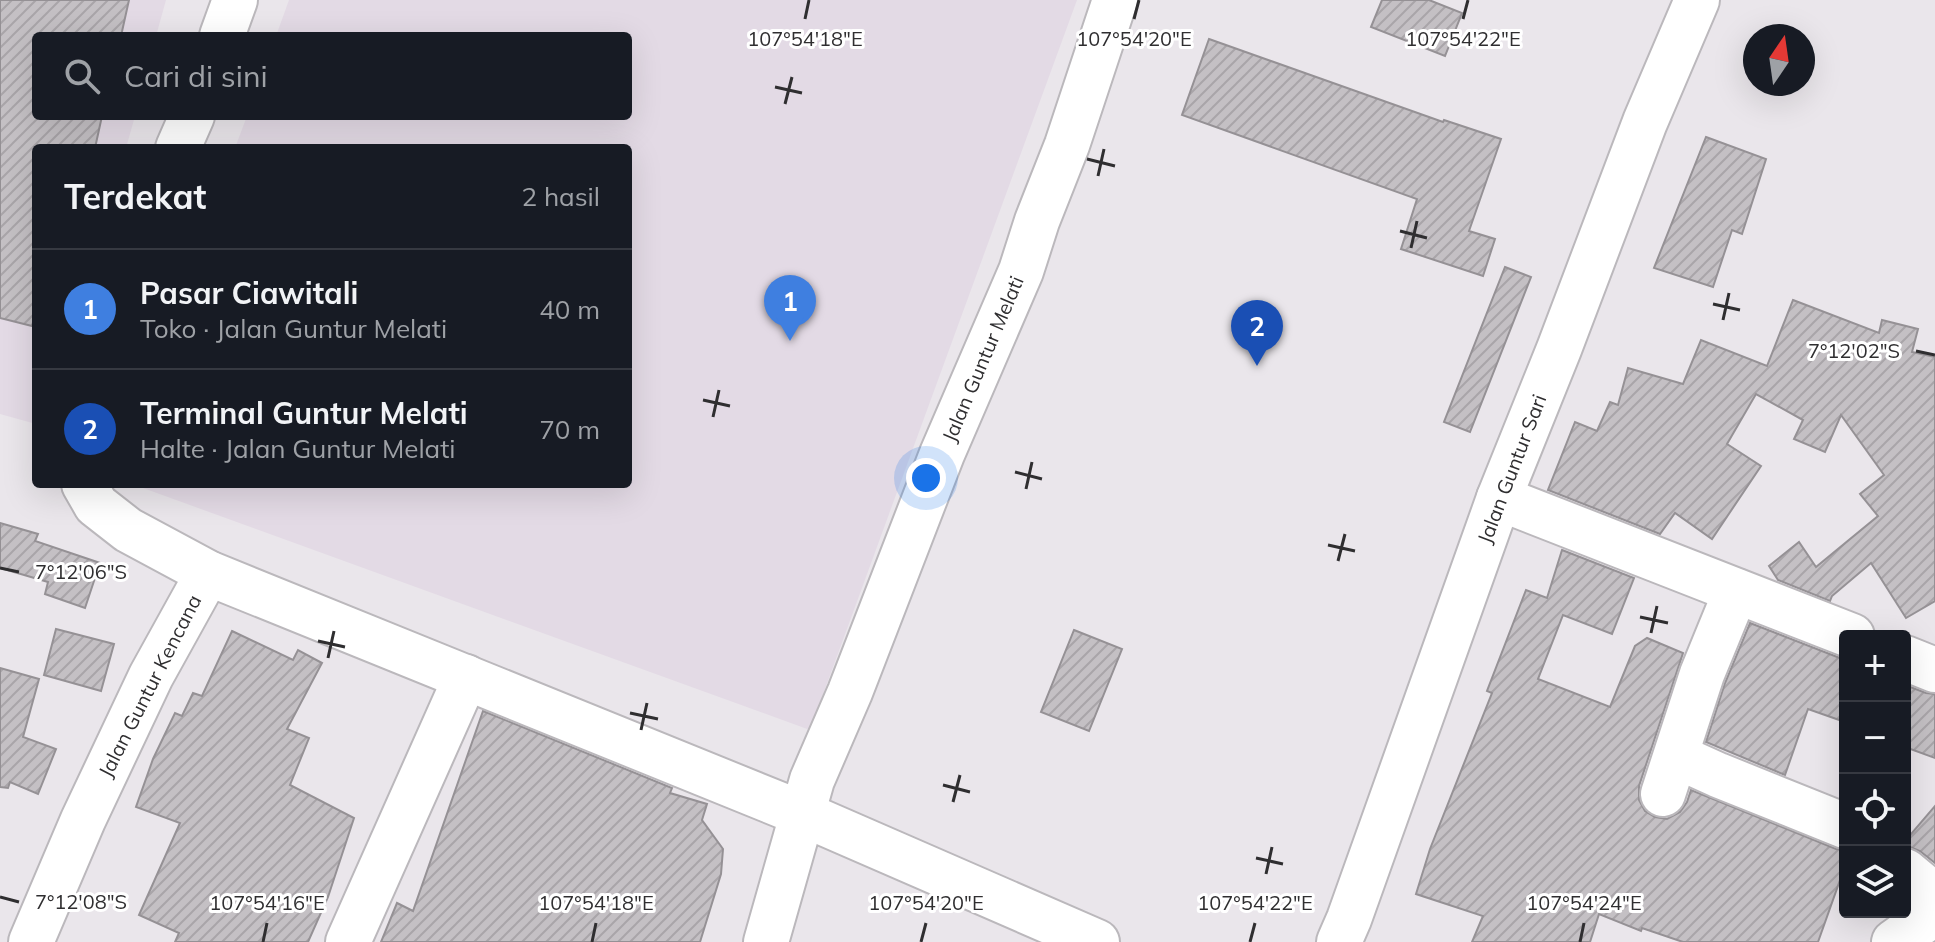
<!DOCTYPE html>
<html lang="id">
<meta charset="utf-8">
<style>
:root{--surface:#171b24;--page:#242831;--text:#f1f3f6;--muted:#9ea1a6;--line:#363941;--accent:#8c9099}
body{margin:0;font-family:Mulish,sans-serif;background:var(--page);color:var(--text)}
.controls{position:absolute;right:24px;bottom:24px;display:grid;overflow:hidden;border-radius:8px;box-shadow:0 8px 32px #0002}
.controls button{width:72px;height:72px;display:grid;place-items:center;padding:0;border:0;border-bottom:2px solid var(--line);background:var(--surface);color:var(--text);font:40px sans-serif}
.compass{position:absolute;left:1743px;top:24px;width:72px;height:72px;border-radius:50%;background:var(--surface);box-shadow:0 8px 32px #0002;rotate:13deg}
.you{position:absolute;left:926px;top:478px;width:28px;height:28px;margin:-20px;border:6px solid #fff;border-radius:50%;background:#1a73e8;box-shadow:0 0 0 12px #1a73e833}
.badge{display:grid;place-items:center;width:52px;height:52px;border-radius:50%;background:var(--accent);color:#fff;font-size:26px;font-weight:700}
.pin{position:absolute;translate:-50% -66px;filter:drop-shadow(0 2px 4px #0008)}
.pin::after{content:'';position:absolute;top:42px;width:28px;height:24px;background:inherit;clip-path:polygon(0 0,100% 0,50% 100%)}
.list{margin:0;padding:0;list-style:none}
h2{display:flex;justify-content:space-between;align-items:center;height:104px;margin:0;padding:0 32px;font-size:34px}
h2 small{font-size:26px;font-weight:400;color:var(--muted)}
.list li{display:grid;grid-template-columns:52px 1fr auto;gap:24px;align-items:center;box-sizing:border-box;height:120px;padding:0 32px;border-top:2px solid var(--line)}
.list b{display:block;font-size:30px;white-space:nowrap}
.list p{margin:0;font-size:26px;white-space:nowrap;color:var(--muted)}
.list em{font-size:26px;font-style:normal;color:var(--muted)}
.icon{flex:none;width:44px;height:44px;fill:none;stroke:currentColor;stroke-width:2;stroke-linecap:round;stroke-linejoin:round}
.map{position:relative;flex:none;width:1935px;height:942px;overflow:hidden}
.search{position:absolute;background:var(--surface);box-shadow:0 8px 32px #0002;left:32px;top:32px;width:600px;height:88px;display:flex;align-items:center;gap:20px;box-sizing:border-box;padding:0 28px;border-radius:8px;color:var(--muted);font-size:30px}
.panel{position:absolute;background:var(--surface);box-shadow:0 8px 32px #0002;left:32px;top:144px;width:600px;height:344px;border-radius:8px}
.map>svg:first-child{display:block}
</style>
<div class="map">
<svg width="1935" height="942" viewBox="0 0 1935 942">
<defs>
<pattern id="building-hatch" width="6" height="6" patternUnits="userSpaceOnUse" patternTransform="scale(2)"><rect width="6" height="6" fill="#c4c0c4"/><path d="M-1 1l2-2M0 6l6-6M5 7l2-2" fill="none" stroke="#a9a5a9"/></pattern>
</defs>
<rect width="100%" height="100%" fill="#eae6eb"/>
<g fill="#e3dae5">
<path d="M0,0H166L156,36H36V116H135L126,148H36V424L0,414Z"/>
<path d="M289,0H1077L810,730L132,484H628V148H235L247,116H628V36H276Z"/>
</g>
<g fill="url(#building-hatch)" stroke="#959195" stroke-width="2">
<path d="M0,0H129L121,36H36V116H102L95,148H36V311L32,326L0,318Z"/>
<path d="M1382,0H1429L1462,13L1445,56L1371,27Z"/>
<path d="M1209,39L1443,122L1444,120L1501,139L1469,231L1495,239L1483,276L1401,249L1417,199L1182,115Z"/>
<path d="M1706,137L1766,159L1742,234L1732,230L1713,287L1654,268Z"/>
<path d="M1505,267L1531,277L1470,432L1444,422Z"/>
<path d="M1793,300L1879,333L1882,320L1918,329L1912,352L1935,357V601L1906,618L1871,563L1832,596L1830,601L1778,580L1769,566L1799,542L1816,567L1878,516L1860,494L1884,475L1841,415L1825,452L1794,439L1803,420L1756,394L1727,444L1761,466L1712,539L1675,513L1660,534L1548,490L1575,422L1597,431L1610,402L1618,405L1628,368L1683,384L1701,340L1767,366Z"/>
<path d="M0,523L38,534L35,541L100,563L85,608L45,594L48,582L0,568Z"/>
<path d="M1562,550L1634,578L1612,634L1563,615L1538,679L1610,707L1635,646L1647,638L1683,653L1639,786V800L1645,811L1655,817L1667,819L1680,812L1687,802L1691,790L1836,849L1845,850V866L1818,942H1683L1642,928L1641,931L1599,914L1590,942H1472L1483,916L1416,894L1430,849L1492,693L1487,691L1526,590L1547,598Z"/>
<path d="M1750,623L1845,660V722L1808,709L1785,775L1706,742L1725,683Z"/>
<path d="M56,629L114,644L101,691L44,675Z"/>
<path d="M1074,630L1122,649L1089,731L1041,712Z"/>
<path d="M232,631L293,660L298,650L322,663L287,729L309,738L290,785L354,818L328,897L308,942H175L179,933L139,915L180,823L136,807L153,759L175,713L182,716L193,693L202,696Z"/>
<path d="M0,668L39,679L23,737L56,749L38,794L10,782L8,788L0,787Z"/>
<path d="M1905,685L1926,693L1935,694V758L1905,747Z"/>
<path d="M483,711L672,788L670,793L707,804L702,820L723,849L721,874L700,942H381L397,903L413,911Z"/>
<path d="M1935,806V863L1920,851L1910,847H1905V841Z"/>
</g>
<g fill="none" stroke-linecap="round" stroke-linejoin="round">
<g stroke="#bbb8bc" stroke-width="48">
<g id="minor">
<path d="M222,36L235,0"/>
<path d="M178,148L192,116"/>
<path d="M84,484L96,505L128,530L208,573L803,814L1097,942"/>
<path d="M1499,498L1852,636"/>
<path d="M1905,658L1935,670"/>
<path d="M1676,756L1718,775L1845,826"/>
<path d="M1663,794L1702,674L1736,591"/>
<path d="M1905,871L1935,896"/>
<path d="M31,942L83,820L151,676L208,573"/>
<path d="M348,942L466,677"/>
<path d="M766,942L812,780L850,692L942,454L1021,271L1037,221L1067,145L1115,0"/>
<path d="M1339,942L1349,919L1499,498L1559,349L1645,122L1697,0"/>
<path d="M1894,942L1935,913"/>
</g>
</g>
<use href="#minor" stroke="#fff" stroke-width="44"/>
</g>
<path fill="none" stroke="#2f2e30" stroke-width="3" d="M805,19L809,0M1134,19L1139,0M1463,19L1468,0M775,87L802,93M785,104L792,77M1087,159L1115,166M1098,176L1104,149M1400,231L1427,238M1411,248L1417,221M1713,304L1740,310M1723,320L1729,293M1916,351L1935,355M703,400L730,406M713,417L719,390M1015,472L1042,479M1026,489L1032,462M1328,545L1355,551M1338,561L1345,534M0,568L19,572M1640,617L1668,623M1651,633L1657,606M318,641L345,647M328,658L334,631M630,713L658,719M641,730L647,703M943,785L970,792M953,802L960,775M1256,858L1283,864M1266,874L1272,847M0,897L19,902M263,942L267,923M592,942L596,923M921,942L926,923M1250,942L1255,923M1580,942L1584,923"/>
<g text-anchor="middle" stroke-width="6" stroke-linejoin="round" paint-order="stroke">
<g font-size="20" fill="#2f2e30" stroke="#fff">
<text transform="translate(983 359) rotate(-67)" y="7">Jalan Guntur Melati</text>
<text transform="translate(1512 469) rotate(-69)" y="7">Jalan Guntur Sari</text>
<text transform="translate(150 686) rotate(-63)" y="7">Jalan Guntur Kencana</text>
</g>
</g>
<g font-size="20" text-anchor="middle" fill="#2f2e30" stroke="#fff" stroke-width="6" stroke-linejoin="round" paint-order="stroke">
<text x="805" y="46">107°54'18"E</text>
<text x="1134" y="46">107°54'20"E</text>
<text x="1463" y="46">107°54'22"E</text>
<text x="1854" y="358">7°12'02"S</text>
<text x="81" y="579">7°12'06"S</text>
<text x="81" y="909">7°12'08"S</text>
<text x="267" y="910">107°54'16"E</text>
<text x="596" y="910">107°54'18"E</text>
<text x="926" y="910">107°54'20"E</text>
<text x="1255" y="910">107°54'22"E</text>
<text x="1584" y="910">107°54'24"E</text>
</g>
</svg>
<div class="controls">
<button>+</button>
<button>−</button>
<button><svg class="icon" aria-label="locate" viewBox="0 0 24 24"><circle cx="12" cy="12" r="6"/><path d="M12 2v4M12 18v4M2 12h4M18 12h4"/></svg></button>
<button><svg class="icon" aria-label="layers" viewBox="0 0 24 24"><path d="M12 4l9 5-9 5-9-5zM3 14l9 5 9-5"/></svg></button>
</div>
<svg class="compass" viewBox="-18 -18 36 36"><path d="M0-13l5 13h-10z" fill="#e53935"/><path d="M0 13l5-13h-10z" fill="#9ea1a6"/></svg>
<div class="you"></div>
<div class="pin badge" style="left:790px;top:341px;background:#3f7fe0">1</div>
<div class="pin badge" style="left:1257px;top:366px;background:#1a4fb4">2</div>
<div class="search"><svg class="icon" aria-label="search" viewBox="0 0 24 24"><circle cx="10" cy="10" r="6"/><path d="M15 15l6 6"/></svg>Cari di sini</div>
<section class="panel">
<h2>Terdekat<small>2 hasil</small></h2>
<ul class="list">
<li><span class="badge" style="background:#3f7fe0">1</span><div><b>Pasar Ciawitali</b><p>Toko · Jalan Guntur Melati</p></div><em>40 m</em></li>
<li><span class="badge" style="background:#1a4fb4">2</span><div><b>Terminal Guntur Melati</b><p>Halte · Jalan Guntur Melati</p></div><em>70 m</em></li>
</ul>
</section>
</div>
